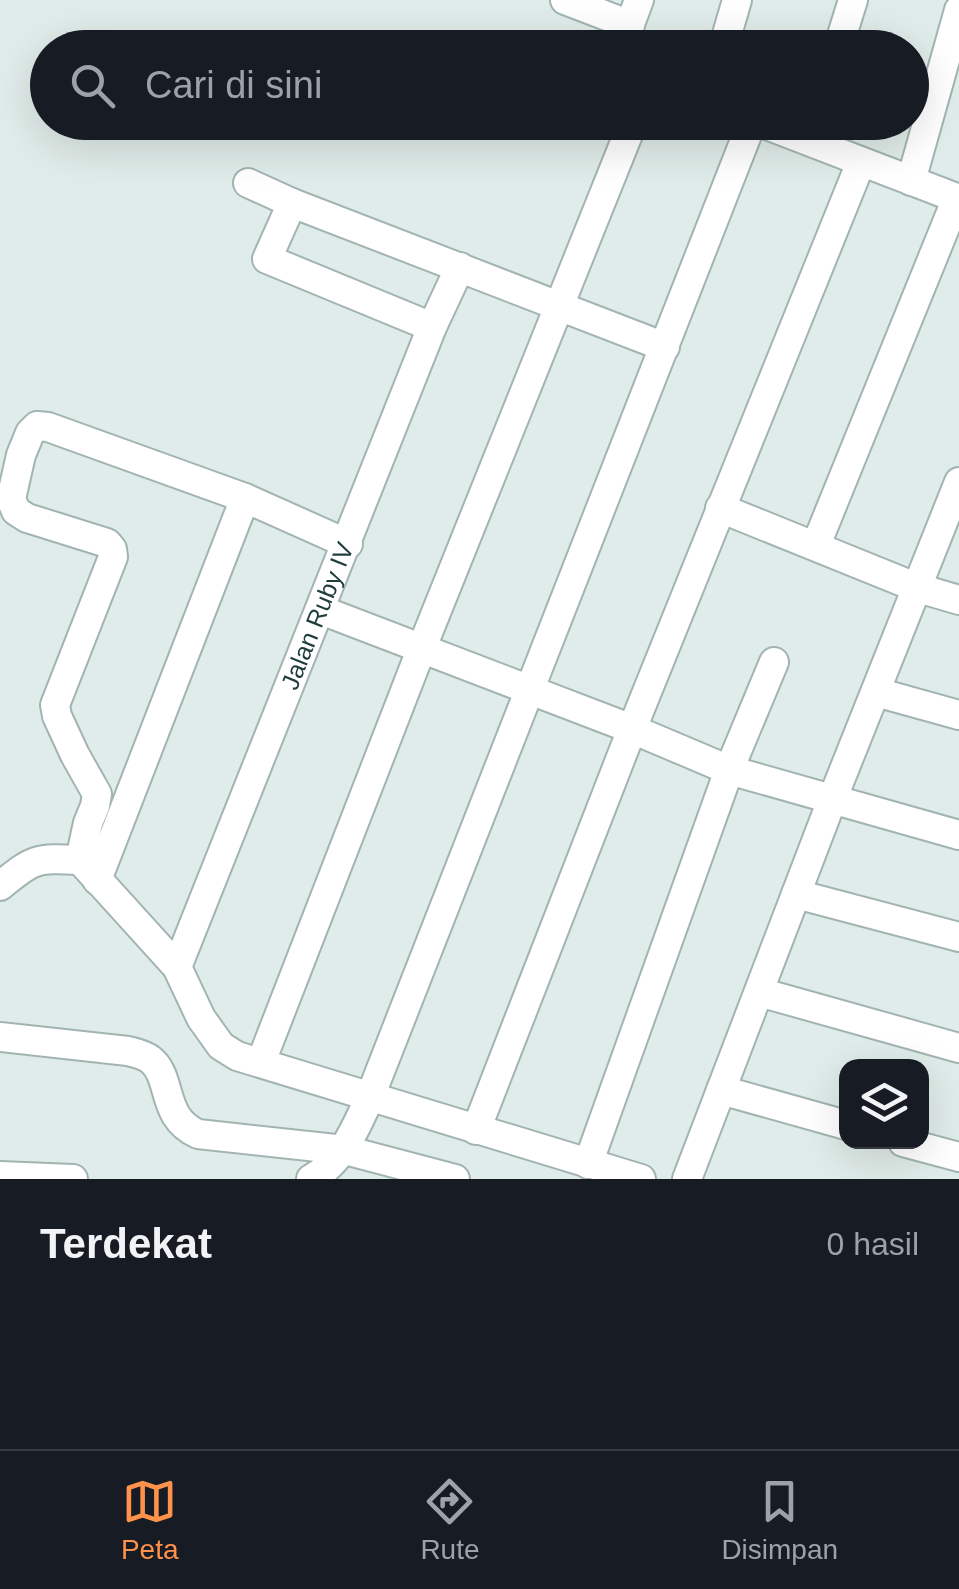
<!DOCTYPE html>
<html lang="id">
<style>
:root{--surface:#171b24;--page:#20242c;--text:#f1f3f6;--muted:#9ea1a6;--line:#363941;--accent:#ff924b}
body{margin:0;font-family:Helvetica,sans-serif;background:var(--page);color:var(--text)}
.controls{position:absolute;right:30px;bottom:30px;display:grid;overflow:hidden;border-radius:20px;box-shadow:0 10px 40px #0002}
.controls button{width:90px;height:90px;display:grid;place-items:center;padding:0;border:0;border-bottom:2px solid var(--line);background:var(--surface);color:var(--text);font:50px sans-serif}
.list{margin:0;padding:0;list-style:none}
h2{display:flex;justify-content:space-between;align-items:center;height:130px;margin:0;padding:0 40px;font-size:42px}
h2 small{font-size:32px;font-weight:400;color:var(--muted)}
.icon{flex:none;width:55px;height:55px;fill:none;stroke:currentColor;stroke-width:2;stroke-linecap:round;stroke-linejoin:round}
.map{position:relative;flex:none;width:959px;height:1179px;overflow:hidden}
.search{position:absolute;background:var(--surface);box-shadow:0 10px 40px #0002;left:30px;right:30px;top:30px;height:110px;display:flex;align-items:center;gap:25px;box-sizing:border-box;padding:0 35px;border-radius:55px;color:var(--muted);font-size:38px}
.sheet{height:270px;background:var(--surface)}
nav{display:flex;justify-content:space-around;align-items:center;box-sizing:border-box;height:140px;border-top:2px solid var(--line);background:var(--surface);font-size:28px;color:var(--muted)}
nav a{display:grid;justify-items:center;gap:5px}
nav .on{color:var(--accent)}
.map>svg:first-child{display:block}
</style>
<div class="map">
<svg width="959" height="1179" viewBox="0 0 959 1179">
<rect width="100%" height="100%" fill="#e0ece9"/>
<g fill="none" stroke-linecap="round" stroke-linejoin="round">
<g stroke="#a2b4b1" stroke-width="32">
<g id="minor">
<path d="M565,0L630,25"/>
<path d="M621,48L639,0"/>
<path d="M723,48L737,0"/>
<path d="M838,48L853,0"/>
<path d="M759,122L959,199"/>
<path d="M911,181L959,10"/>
<path d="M248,183L292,203"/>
<path d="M432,327L267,259L292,203L665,347"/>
<path d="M720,508L918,588L959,600"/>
<path d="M348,544L245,498L48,427L37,426L30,433L21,455L11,499L16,511L27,518L107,543L112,549L113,557L55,705L57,716L75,755L97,794L95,806L88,823L80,860L177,967L201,1018L221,1046L237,1056L641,1179"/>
<path d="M816,545L957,198"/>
<path d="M321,610L632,729L729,770L959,835"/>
<path d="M876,692L959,715"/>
<path d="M97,880L245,498"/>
<path d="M0,886C35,858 35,858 80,860"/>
<path d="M796,894L959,937"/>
<path id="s1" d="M177,967L432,327L460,267"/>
<path d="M759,992L959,1048"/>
<path d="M0,1037L128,1051C136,1053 145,1055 151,1060C173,1078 160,1117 198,1134L345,1150L455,1179"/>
<path d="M261,1062L421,650L633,122"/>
<path d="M721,1090L846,1125"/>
<path d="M476,1130L632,729L861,162"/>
<path d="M903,1142L959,1157"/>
<path d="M588,1164L729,770L774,662"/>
<path d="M0,1176L73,1179"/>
<path d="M311,1179C343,1161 355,1129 370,1097L752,122"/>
<path d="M687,1179L832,800L959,482"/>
</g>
</g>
<use href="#minor" stroke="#fff" stroke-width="28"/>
</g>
<g text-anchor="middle" stroke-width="8" stroke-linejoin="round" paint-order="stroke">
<g font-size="25" fill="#1f3e3b" stroke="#f1f9f6">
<text dy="9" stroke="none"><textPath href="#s1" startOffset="378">Jalan Ruby IV</textPath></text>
</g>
</g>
</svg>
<div class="controls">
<button><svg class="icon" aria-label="layers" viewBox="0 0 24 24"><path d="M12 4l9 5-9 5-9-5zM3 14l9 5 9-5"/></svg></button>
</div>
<div class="search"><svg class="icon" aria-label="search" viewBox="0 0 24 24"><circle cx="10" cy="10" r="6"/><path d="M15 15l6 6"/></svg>Cari di sini</div>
</div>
<section class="sheet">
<h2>Terdekat<small>0 hasil</small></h2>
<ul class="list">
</ul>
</section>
<nav>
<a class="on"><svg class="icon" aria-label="map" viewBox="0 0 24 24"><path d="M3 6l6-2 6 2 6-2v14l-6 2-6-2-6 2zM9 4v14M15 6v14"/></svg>Peta</a>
<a><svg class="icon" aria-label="directions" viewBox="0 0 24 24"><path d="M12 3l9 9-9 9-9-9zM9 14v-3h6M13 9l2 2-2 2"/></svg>Rute</a>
<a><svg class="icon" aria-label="saved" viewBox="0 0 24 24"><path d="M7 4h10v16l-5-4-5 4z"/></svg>Disimpan</a>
</nav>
